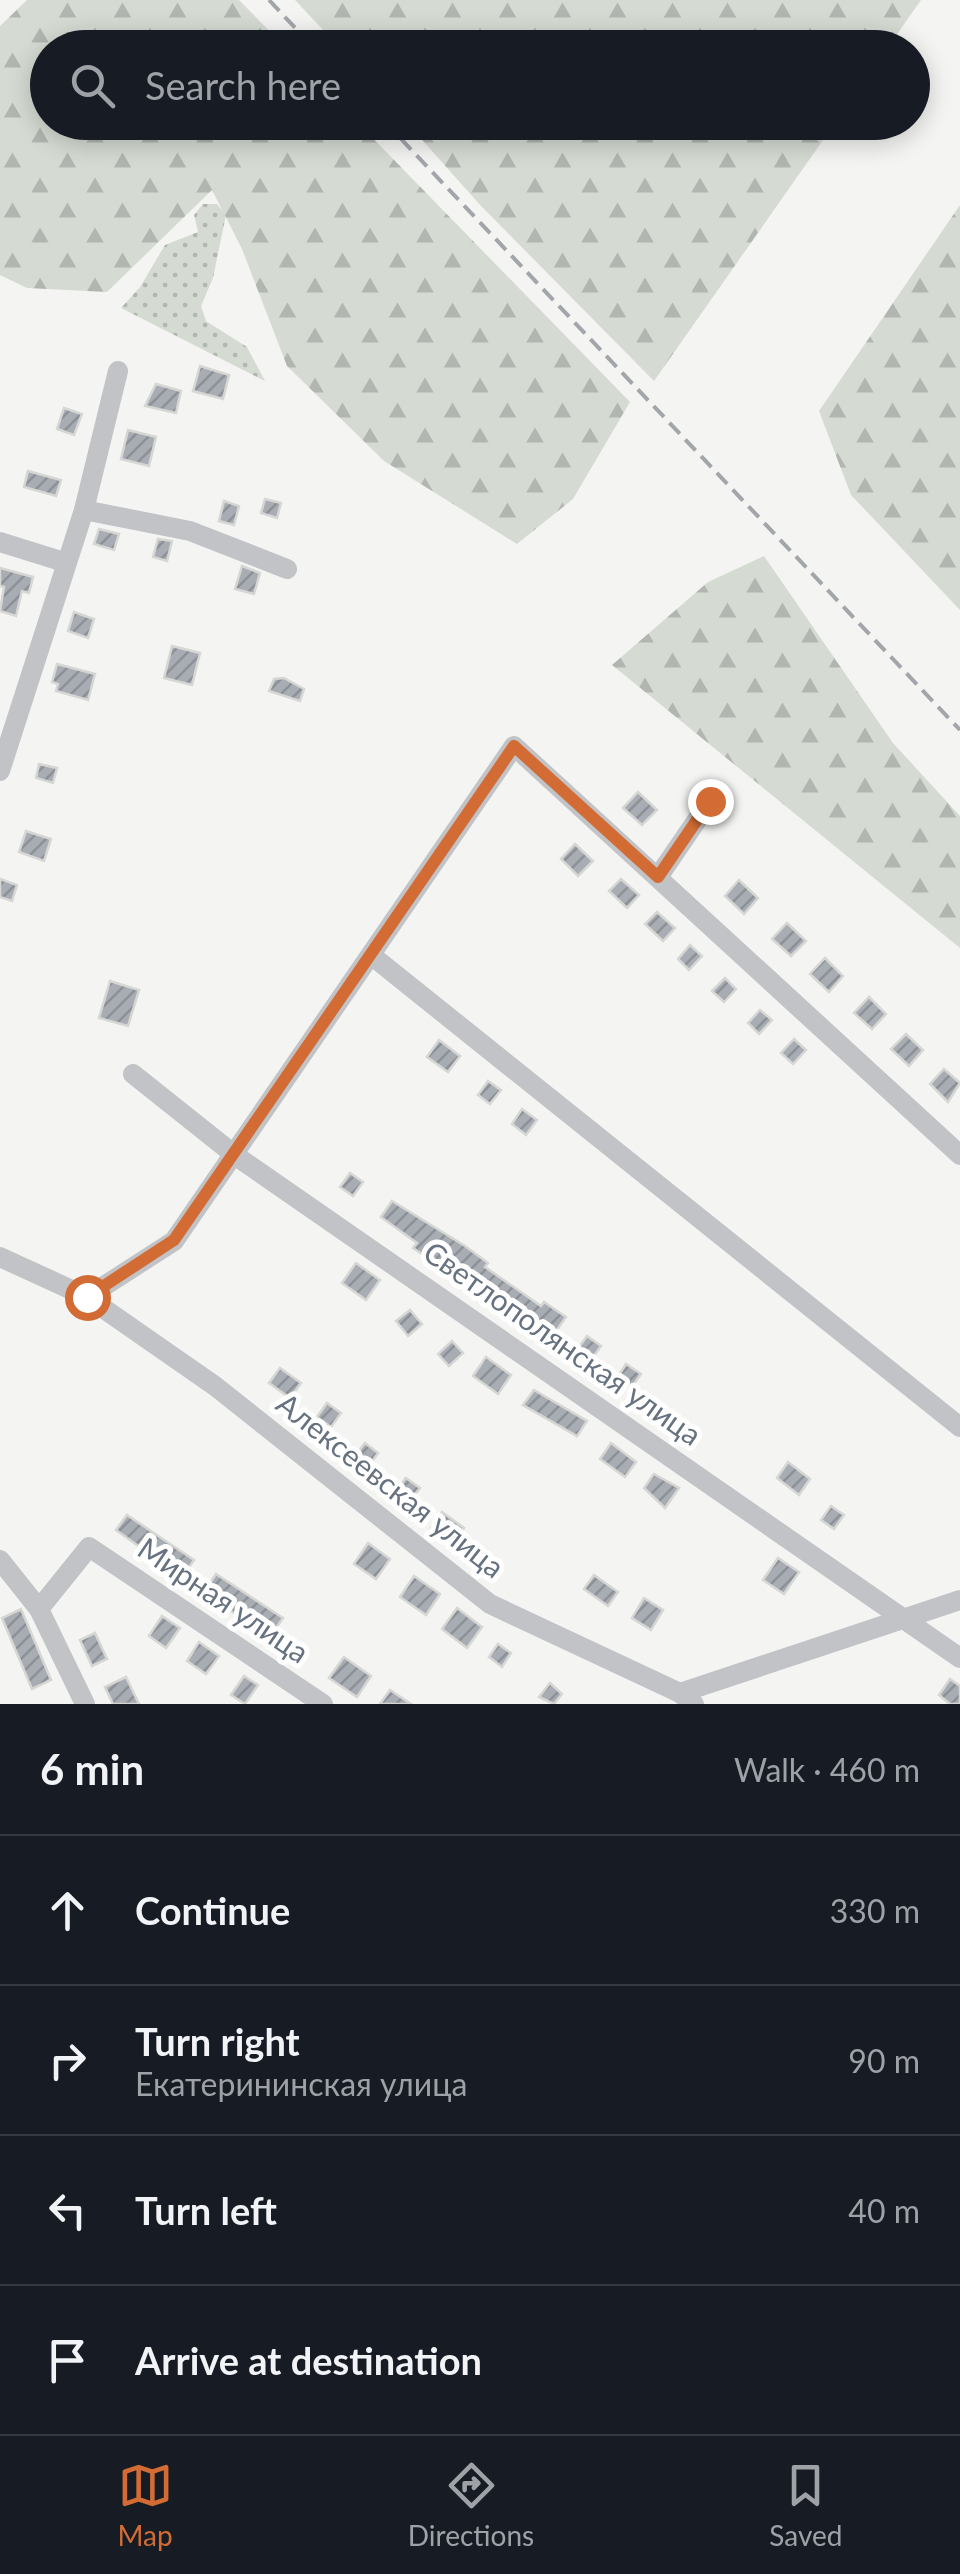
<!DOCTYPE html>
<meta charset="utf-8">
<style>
:root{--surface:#171b24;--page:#242831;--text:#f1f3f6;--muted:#9ea1a6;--line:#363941;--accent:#d26c34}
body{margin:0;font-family:Lato,sans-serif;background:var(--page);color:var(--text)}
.stop{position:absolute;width:30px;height:30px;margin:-22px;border:8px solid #d26c34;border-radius:50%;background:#fff}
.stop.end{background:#d26c34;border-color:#fff;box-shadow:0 2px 10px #0008}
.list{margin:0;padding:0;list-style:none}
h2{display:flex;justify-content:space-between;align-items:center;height:130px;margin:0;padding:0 40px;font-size:42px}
h2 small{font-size:32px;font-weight:400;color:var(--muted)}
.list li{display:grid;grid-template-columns:65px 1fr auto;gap:30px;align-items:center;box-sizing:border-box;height:150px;padding:0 40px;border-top:2px solid var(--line)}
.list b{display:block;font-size:38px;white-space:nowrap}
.list p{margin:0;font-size:32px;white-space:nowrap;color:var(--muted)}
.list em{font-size:32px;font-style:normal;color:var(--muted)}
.icon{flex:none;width:55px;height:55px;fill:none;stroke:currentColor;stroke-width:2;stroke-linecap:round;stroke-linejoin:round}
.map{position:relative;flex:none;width:960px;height:1704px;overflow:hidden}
.search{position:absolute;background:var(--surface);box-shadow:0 5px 25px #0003;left:30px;right:30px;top:30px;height:110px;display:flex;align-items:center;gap:25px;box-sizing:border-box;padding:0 35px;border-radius:55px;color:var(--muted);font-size:38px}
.sheet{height:730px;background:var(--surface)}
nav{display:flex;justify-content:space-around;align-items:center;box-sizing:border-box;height:140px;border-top:2px solid var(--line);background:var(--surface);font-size:28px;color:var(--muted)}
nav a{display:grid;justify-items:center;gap:5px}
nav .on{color:var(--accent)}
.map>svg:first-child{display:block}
</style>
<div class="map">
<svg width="960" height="1704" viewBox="0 0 960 1704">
<defs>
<pattern id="grass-dots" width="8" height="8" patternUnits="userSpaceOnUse" patternTransform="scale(2.5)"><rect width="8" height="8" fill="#d5dbd3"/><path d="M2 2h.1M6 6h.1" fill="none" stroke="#b1b6b0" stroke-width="1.8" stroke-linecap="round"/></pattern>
<pattern id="forest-firs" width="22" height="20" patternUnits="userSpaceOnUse" patternTransform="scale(2.5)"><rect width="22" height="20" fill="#d5dbd3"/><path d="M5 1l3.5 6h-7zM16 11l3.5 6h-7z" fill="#b1b6b0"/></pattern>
<pattern id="building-hatch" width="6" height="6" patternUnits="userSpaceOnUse" patternTransform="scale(2.5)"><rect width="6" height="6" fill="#a7adb3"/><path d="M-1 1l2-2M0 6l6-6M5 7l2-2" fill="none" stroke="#8c9197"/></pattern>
</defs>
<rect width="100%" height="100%" fill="#f4f5f2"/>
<path fill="url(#grass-dots)" d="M203,204H217L226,215L213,278L201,306L206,321L247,347L265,381L121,308L140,287L165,245L198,232L194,215Z"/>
<g fill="url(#forest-firs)">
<path d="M27,0H239L285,47L48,48V122L358,123L630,402L573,499L517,544L384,461L287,366L242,249L212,190L107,292L27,288L0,275V26Z"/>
<path d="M295,0H921L888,47L340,48Z"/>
<path d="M407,123H835L654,381L481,206Z"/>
<path d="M960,205V610L851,495L819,411Z"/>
<path d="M764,556L893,743L960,816V948L612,665L708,582Z"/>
</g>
<g fill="url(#building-hatch)" stroke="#d6d6d4" stroke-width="2.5">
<path d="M200,366L229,375L223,399L193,391Z"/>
<path d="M156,384L181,391L176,413L145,406Z"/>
<path d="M64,408L82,414L74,435L57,429Z"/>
<path d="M128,430L156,437L149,466L121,459Z"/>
<path d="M28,471L61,480L56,496L24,487Z"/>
<path d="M265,499L281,503L277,518L261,513Z"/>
<path d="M224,501L239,506L234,525L219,521Z"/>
<path d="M99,529L119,534L114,550L94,544Z"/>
<path d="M158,539L172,541L167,561L153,557Z"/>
<path d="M242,566L260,573L254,594L235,589Z"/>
<path d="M0,568L33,577L29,593L22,591L16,616L0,611L4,587L0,586Z"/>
<path d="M74,612L94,619L88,638L68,631Z"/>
<path d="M172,646L200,653L192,685L164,678Z"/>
<path d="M57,664L95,674L88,700L56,691L58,684L52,682Z"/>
<path d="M284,678L304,689L300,701L269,691L274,679Z"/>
<path d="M39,764L57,768L53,783L36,778Z"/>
<path d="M638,792L657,810L642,825L623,808Z"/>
<path d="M26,831L51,839L44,861L19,852Z"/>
<path d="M575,844L593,861L578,876L561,859Z"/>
<path d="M0,879L17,885L12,901L0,897Z"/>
<path d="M621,879L639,895L627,908L609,891Z"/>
<path d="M739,880L758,898L744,914L725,896Z"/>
<path d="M657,912L675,928L663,941L645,924Z"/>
<path d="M787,923L806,941L791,956L772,939Z"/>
<path d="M690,945L702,956L689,970L678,959Z"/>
<path d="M825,958L843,976L829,992L810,974Z"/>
<path d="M725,978L736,989L724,1002L712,991Z"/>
<path d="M110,981L139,990L128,1026L99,1018Z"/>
<path d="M869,997L886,1014L872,1029L854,1013Z"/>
<path d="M760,1010L772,1020L759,1034L748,1023Z"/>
<path d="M906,1034L923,1050L909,1066L891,1049Z"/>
<path d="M794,1039L806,1050L793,1064L781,1053Z"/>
<path d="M439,1040L460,1056L448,1072L427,1057Z"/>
<path d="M944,1069L960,1083L948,1102L930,1084Z"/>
<path d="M488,1081L501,1090L490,1104L478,1095Z"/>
<path d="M522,1109L537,1120L526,1135L512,1124Z"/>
<path d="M350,1173L363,1182L353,1196L340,1187Z"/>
<path d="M392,1201L465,1246L488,1263L485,1267L541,1306L544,1302L566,1317L554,1334L451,1258L444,1269L413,1248L417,1243L381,1217Z"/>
<path d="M356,1263L380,1280L366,1300L342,1283Z"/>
<path d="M410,1310L422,1324L408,1336L396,1321Z"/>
<path d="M587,1336L601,1346L591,1360L577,1350Z"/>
<path d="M452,1341L463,1353L449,1366L438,1354Z"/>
<path d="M486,1357L511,1375L498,1394L473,1376Z"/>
<path d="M626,1364L641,1374L631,1388L617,1378Z"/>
<path d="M280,1368L301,1383L290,1398L269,1383Z"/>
<path d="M534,1390L587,1421L577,1436L523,1405Z"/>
<path d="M327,1403L341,1413L331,1427L317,1417Z"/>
<path d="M365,1443L378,1453L368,1467L354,1457Z"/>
<path d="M611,1443L636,1462L625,1477L600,1459Z"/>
<path d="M788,1462L810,1479L799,1495L777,1478Z"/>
<path d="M654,1474L679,1488L665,1508L644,1488Z"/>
<path d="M406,1478L420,1488L409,1502L396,1491Z"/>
<path d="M831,1506L844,1515L834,1529L821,1520Z"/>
<path d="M442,1512L464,1528L453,1544L431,1528Z"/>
<path d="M127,1515L194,1560L182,1577L116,1530Z"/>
<path d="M368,1543L390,1559L376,1579L354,1564Z"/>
<path d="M778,1558L799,1572L784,1594L763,1580Z"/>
<path d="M216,1574L283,1618L269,1638L204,1592Z"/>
<path d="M594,1575L618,1592L608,1606L584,1589Z"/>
<path d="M414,1576L440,1594L426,1615L400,1597Z"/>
<path d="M644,1598L663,1610L651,1630L632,1618Z"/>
<path d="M457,1608L482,1627L467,1648L442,1629Z"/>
<path d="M21,1609L51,1680L32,1689L2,1618Z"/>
<path d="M162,1616L180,1628L166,1648L149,1636Z"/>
<path d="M95,1633L107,1659L92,1666L80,1640Z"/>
<path d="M199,1642L219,1656L206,1674L187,1661Z"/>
<path d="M498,1644L511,1653L502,1667L489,1657Z"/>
<path d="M344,1657L371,1676L357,1697L329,1678Z"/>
<path d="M244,1676L258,1685L245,1704L231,1695Z"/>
<path d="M126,1677L139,1704H113L105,1687Z"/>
<path d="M950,1679L960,1686V1704H950L939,1695Z"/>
<path d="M550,1683L562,1694L554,1704L539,1697Z"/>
<path d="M390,1690L411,1704H380Z"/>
</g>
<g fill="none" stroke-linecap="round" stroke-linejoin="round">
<g stroke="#c1c3c7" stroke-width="20">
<path d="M84,510L190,531L287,569"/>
<path d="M0,542L64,562"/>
<path d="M0,771L84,510L118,371"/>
<path d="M658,877L710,801"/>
<path d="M371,955L960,1427"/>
<path d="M133,1074L236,1156L960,1658"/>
<path d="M0,1257L87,1297L215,1386L490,1604L680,1693L694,1704"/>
<path d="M87,1297L174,1241L514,746L960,1155"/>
<path d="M0,1560L39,1609L85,1704"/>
<path d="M39,1609L89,1547L323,1704"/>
<path d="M680,1693L960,1600"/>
</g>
<g stroke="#a2a6ab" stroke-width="4" stroke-dasharray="15 8" stroke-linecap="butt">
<path d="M269,0L314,48"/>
<path d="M385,122L960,730"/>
</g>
</g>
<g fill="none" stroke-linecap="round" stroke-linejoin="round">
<path stroke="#d26c34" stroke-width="12" d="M87,1297L174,1240L514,746L658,877L710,801"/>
</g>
<g text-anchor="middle" stroke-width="10" stroke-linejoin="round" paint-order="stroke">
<g font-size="30" fill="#677280" stroke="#fff">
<text transform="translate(562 1344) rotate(35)" y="10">Светлополянская улица</text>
<text transform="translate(390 1486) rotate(38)" y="10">Алексеевская улица</text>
<text transform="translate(223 1601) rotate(34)" y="10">Мирная улица</text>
</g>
</g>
</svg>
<div class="stop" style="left:87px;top:1297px"></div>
<div class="stop end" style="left:710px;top:801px"></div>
<div class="search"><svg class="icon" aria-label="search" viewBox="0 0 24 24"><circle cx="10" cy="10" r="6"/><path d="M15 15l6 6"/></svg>Search here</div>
</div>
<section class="sheet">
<h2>6 min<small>Walk · 460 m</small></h2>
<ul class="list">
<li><svg class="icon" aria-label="ahead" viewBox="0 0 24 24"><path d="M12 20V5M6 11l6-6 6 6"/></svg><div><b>Continue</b></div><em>330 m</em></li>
<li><svg class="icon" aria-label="right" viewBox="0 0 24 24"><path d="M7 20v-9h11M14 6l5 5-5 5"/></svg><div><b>Turn right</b><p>Екатерининская улица</p></div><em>90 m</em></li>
<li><svg class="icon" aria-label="left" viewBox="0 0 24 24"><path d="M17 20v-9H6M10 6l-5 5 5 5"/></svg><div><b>Turn left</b></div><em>40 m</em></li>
<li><svg class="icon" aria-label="arrive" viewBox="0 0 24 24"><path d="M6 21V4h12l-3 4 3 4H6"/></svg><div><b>Arrive at destination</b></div></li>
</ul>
</section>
<nav>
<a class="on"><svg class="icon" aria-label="map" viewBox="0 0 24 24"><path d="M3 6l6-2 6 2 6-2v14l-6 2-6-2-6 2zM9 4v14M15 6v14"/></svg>Map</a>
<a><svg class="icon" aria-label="directions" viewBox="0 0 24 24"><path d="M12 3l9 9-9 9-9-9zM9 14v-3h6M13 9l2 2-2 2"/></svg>Directions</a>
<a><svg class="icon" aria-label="saved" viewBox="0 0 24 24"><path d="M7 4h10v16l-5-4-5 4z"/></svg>Saved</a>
</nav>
